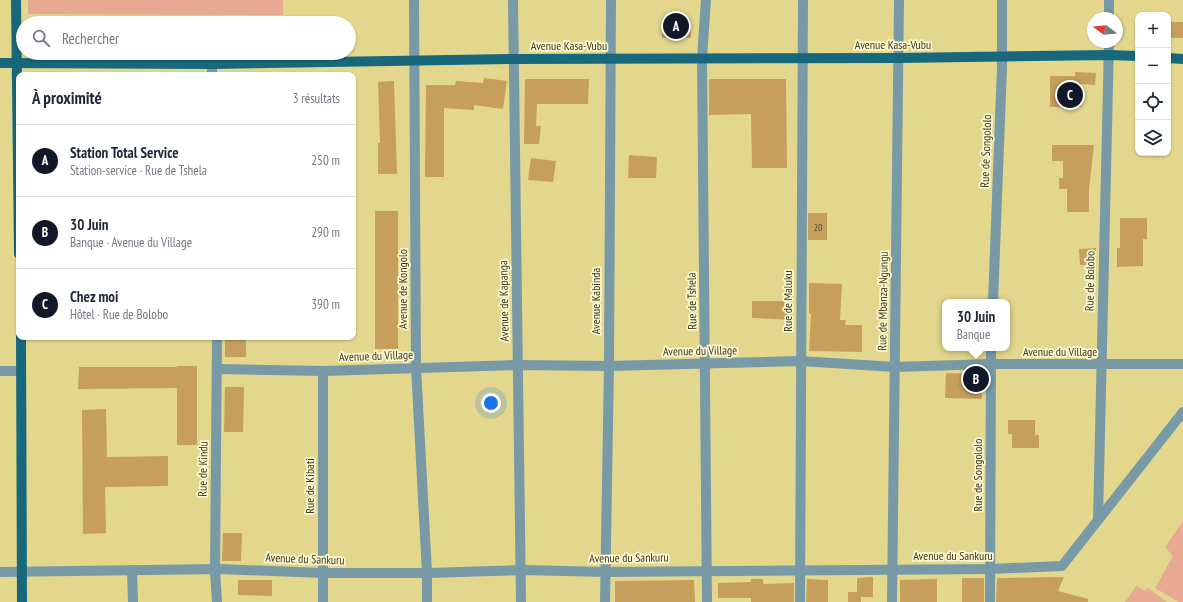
<!DOCTYPE html>
<html lang="fr">
<meta charset="utf-8">
<style>
:root{--surface:#fff;--page:#f6f6f7;--text:#1f2937;--muted:#747a83;--line:#e0e1e3;--accent:#111827}
body{margin:0;font-family:"PT Sans Narrow",sans-serif;background:var(--page);color:var(--text)}
.controls{position:absolute;right:12px;top:12px;display:grid;overflow:hidden;border-radius:8px;box-shadow:0 1px 3px #0004}
.controls button{width:36px;height:36px;display:grid;place-items:center;padding:0;border:0;border-bottom:1px solid var(--line);background:var(--surface);color:var(--text);font:20px sans-serif}
.compass{position:absolute;left:1087px;top:12px;width:36px;height:36px;border-radius:50%;background:var(--surface);box-shadow:0 1px 3px #0004;rotate:286deg}
.you{position:absolute;left:491px;top:403px;width:14px;height:14px;margin:-10px;border:3px solid #fff;border-radius:50%;background:#1a73e8;box-shadow:0 0 0 6px #1a73e833}
.badge{display:grid;place-items:center;width:26px;height:26px;border-radius:50%;background:var(--accent);color:#fff;font-size:13px;font-weight:700}
.pin{position:absolute;translate:-50% -50%;border:2px solid #fff;box-shadow:0 1px 4px #0006}
.popup{position:absolute;left:942px;top:299px;width:68px;height:52px;box-sizing:border-box;display:grid;place-content:center;border-radius:8px;background:var(--surface);filter:drop-shadow(0 1px 3px #0005);font-size:13px;white-space:nowrap;color:var(--muted)}
.popup b{font-size:15px;color:var(--text)}
.popup::after{content:'';position:absolute;left:50%;top:100%;margin-left:-8px;border:8px solid transparent;border-top-color:var(--surface)}
.list{margin:0;padding:0;list-style:none}
h2{display:flex;justify-content:space-between;align-items:center;height:52px;margin:0;padding:0 16px;font-size:17px}
h2 small{font-size:13px;font-weight:400;color:var(--muted)}
.list li{display:grid;grid-template-columns:26px 1fr auto;gap:12px;align-items:center;box-sizing:border-box;height:72px;padding:0 16px;border-top:1px solid var(--line)}
.list b{display:block;font-size:15px;white-space:nowrap}
.list p{margin:0;font-size:13px;white-space:nowrap;color:var(--muted)}
.list em{font-size:13px;font-style:normal;color:var(--muted)}
.icon{flex:none;width:22px;height:22px;fill:none;stroke:currentColor;stroke-width:2;stroke-linecap:round;stroke-linejoin:round}
.map{position:relative;flex:none;width:1183px;height:602px;overflow:hidden}
.search{position:absolute;background:var(--surface);box-shadow:0 1px 3px #0004;left:16px;top:16px;width:340px;height:44px;display:flex;align-items:center;gap:10px;box-sizing:border-box;padding:0 14px;border-radius:22px;color:var(--muted);font-size:15px}
.panel{position:absolute;background:var(--surface);box-shadow:0 1px 3px #0004;left:16px;top:72px;width:340px;height:268px;border-radius:8px}
.map>svg:first-child{display:block}
</style>
<div class="map">
<svg width="1183" height="602" viewBox="0 0 1183 602">
<rect width="100%" height="100%" fill="#e3d78d"/>
<g fill="#e8a993">
<path d="M28,0H283V15L28,14Z"/>
<path d="M1183,521V602H1179L1155,588L1173,556L1165,547Z"/>
<path d="M1136,586L1145,591L1148,588L1167,602H1125Z"/>
</g>
<g fill="#c69f5c">
<path d="M690,18L691,38H662V19Z"/>
<rect x="1168" y="22" width="15" height="16"/>
<path d="M1075,72L1096,73L1095,85L1081,84V107H1050V76H1075Z"/>
<path d="M484,78L507,81L503,109L474,105V110L444,108V177H425L426,85H455L456,81L483,83Z"/>
<path d="M525,79H589L588,104H537L536,126H541L539,144H524Z"/>
<path d="M709,79H786L787,168H752L751,114L709,115Z"/>
<path d="M394,81L397,174H378V143H380L378,82Z"/>
<path d="M1052,145H1094L1089,190V212H1067V189H1059V178H1063V161H1052Z"/>
<path d="M629,155L657,157L656,178H628Z"/>
<path d="M531,158L556,161L553,182L528,180Z"/>
<rect x="375" y="211" width="23" height="138"/>
<rect x="808" y="213" width="19" height="27"/>
<path d="M1120,218H1147V239H1143V266L1117,267V248H1120Z"/>
<path d="M1096,248V265H1080L1079,249Z"/>
<path d="M809,283L842,284L840,320H846L845,325H862V352L809,351L811,314H809Z"/>
<path d="M752,301H784V307L792,308V320L752,318Z"/>
<rect x="225" y="337" width="21" height="20"/>
<path d="M177,366H197V445H177V388L78,389L79,367H177Z"/>
<path d="M946,373L982,374V399L945,398Z"/>
<path d="M225,387H244L243,432H224Z"/>
<path d="M106,409L107,457L168,456V486L105,487L106,533L83,534L82,410Z"/>
<path d="M1008,420H1035V435H1039V448H1012V434H1008Z"/>
<path d="M223,533H242L241,561H222Z"/>
<path d="M873,577V597H861V602H848V592H857V578Z"/>
<path d="M1064,577L1058,591L1088,599V602H996L997,578Z"/>
<rect x="962" y="578" width="22" height="24"/>
<path d="M751,579H763V584L794,583V602H751V598H718V583L751,582Z"/>
<path d="M807,579L828,580V602H806Z"/>
<path d="M937,579V602H900V580Z"/>
<path d="M238,580H272V596L238,595Z"/>
<path d="M694,580L695,602H615V581Z"/>
</g>
<g fill="none" stroke-linecap="round" stroke-linejoin="round">
<g stroke="#779aa6" stroke-width="10">
<path d="M414,0L416,367L427,573V602"/>
<path d="M513,0L521,602"/>
<path d="M706,0L702,58L707,602"/>
<path d="M1109,0V18"/>
<path d="M212,64V75"/>
<path d="M993,302L1002,67V0"/>
<path d="M218,369L323,371L517,365L609,366L800,361L895,367L991,364H1183"/>
<path d="M0,371H21"/>
<path d="M1098,520L1109,42"/>
<path d="M132,570L133,602"/>
<path d="M0,572L220,569L323,573H427L522,570L606,572L991,569L1062,566L1183,412"/>
<path d="M217,602L215,571L217,337"/>
<path d="M323,602V371"/>
<path d="M605,602L609,366L611,0"/>
<path d="M800,602L803,0"/>
<path d="M892,602L899,0"/>
<path d="M990,602L991,348"/>
</g>
<g stroke="#18687d" stroke-width="10">
<path d="M16,0L19,254"/>
<path d="M1168,58L1183,59"/>
<path d="M0,63L212,64L514,59L899,58L1109,55L1138,56"/>
<path d="M21,337L22,602"/>
</g>
</g>
<g text-anchor="middle" stroke-width="3.5" stroke-linejoin="round" paint-order="stroke">
<g font-size="10" fill="#5f522a">
<text x="818" y="231">20</text>
</g>
<g font-size="12" fill="#3d391a" stroke="#fcf7d3">
<text x="893" y="49">Avenue Kasa-Vubu</text>
<text x="569" y="50">Avenue Kasa-Vubu</text>
<text transform="translate(986 151) rotate(-88)" y="4">Rue de Songololo</text>
<text transform="translate(1090 281) rotate(-89)" y="4">Rue de Bolobo</text>
<text transform="translate(403 289) rotate(-90)" y="4">Avenue de Kongolo</text>
<text transform="translate(504 301) rotate(-91)" y="4">Avenue de Kapanga</text>
<text transform="translate(596 301) rotate(-90)" y="4">Avenue Kabinda</text>
<text transform="translate(692 301) rotate(-91)" y="4">Rue de Tshela</text>
<text transform="translate(788 301) rotate(-90)" y="4">Rue de Maluku</text>
<text transform="translate(883 301) rotate(-89)" y="4">Rue de Mbanza-Ngungu</text>
<text transform="translate(700 351) rotate(-1)" y="4">Avenue du Village</text>
<text x="1060" y="356">Avenue du Village</text>
<text transform="translate(376 356) rotate(-2)" y="4">Avenue du Village</text>
<text transform="translate(203 469) rotate(-89)" y="4">Rue de Kindu</text>
<text transform="translate(978 475) rotate(-90)" y="4">Rue de Songololo</text>
<text transform="translate(310 486) rotate(-90)" y="4">Rue de Kibati</text>
<text x="953" y="560">Avenue du Sankuru</text>
<text transform="translate(629 558) rotate(-1)" y="4">Avenue du Sankuru</text>
<text transform="translate(305 559) rotate(2)" y="4">Avenue du Sankuru</text>
</g>
</g>
</svg>
<div class="controls">
<button>+</button>
<button>−</button>
<button><svg class="icon" aria-label="locate" viewBox="0 0 24 24"><circle cx="12" cy="12" r="6"/><path d="M12 2v4M12 18v4M2 12h4M18 12h4"/></svg></button>
<button><svg class="icon" aria-label="layers" viewBox="0 0 24 24"><path d="M12 4l9 5-9 5-9-5zM3 14l9 5 9-5"/></svg></button>
</div>
<svg class="compass" viewBox="-18 -18 36 36"><path d="M0-13l5 13h-10z" fill="#e53935"/><path d="M0 13l5-13h-10z" fill="#747a83"/></svg>
<div class="you"></div>
<div class="pin badge" style="left:676px;top:26px">A</div>
<div class="pin badge" style="left:976px;top:379px">B</div>
<div class="popup"><b>30 Juin</b>Banque</div>
<div class="pin badge" style="left:1070px;top:95px">C</div>
<div class="search"><svg class="icon" aria-label="search" viewBox="0 0 24 24"><circle cx="10" cy="10" r="6"/><path d="M15 15l6 6"/></svg>Rechercher</div>
<section class="panel">
<h2>À proximité<small>3 résultats</small></h2>
<ul class="list">
<li><span class="badge">A</span><div><b>Station Total Service</b><p>Station-service · Rue de Tshela</p></div><em>250 m</em></li>
<li><span class="badge">B</span><div><b>30 Juin</b><p>Banque · Avenue du Village</p></div><em>290 m</em></li>
<li><span class="badge">C</span><div><b>Chez moi</b><p>Hôtel · Rue de Bolobo</p></div><em>390 m</em></li>
</ul>
</section>
</div>
